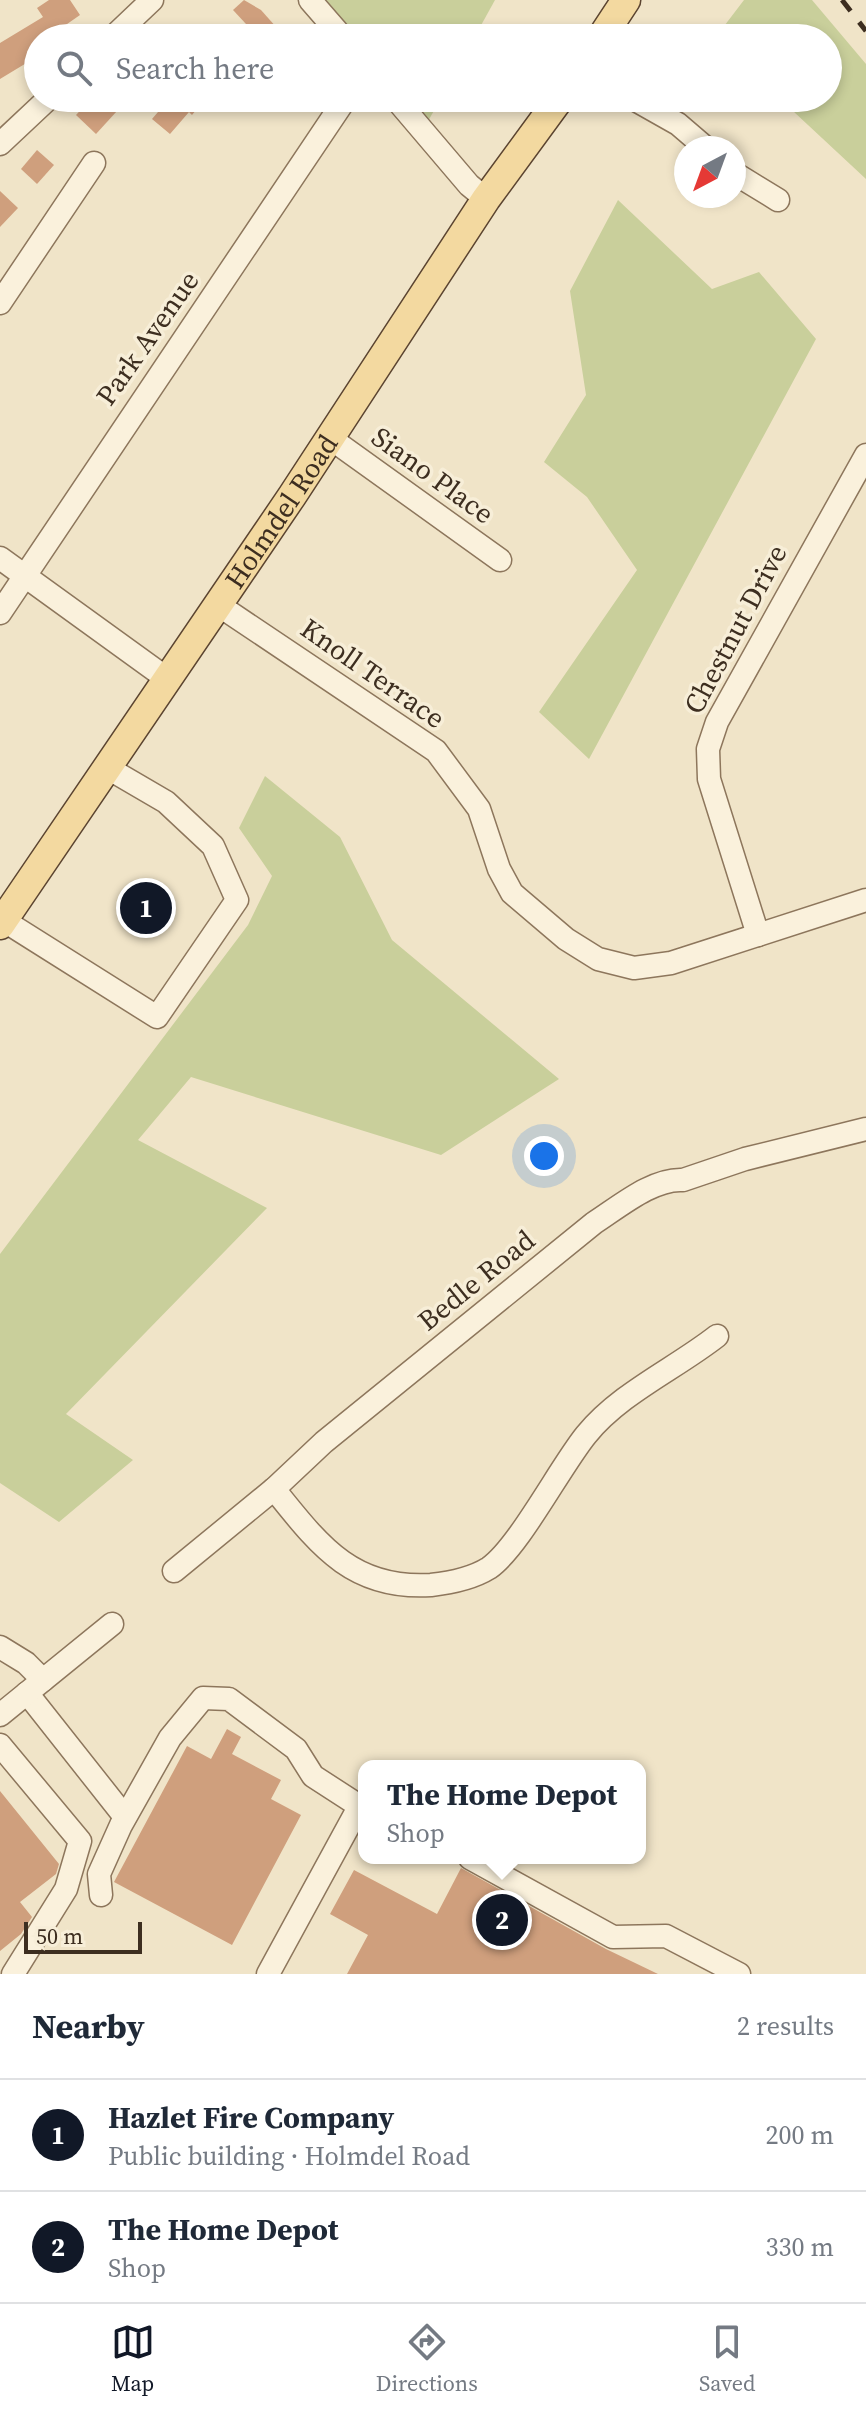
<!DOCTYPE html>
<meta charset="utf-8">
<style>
:root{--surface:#fff;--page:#f6f6f7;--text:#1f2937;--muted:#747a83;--line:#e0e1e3;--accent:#111827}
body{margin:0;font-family:"Source Serif 4",serif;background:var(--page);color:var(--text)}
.compass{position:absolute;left:674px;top:136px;width:72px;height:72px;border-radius:50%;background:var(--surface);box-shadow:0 4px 12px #0003;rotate:221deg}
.scale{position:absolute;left:24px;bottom:20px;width:118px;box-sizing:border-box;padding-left:8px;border:4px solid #3d2e20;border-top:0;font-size:22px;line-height:28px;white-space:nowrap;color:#3d2e20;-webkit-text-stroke:6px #f7eed8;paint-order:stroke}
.you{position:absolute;left:544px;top:1156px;width:28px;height:28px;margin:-20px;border:6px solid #fff;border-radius:50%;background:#1a73e8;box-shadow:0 0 0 12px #1a73e833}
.badge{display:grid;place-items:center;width:52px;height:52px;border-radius:50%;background:var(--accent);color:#fff;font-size:26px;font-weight:700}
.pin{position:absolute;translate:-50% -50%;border:4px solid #fff;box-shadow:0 2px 8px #0006}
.popup{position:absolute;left:358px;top:1760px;width:288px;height:104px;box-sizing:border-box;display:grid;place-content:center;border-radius:16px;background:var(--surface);filter:drop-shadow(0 2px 6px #0005);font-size:26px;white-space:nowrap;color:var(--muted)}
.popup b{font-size:30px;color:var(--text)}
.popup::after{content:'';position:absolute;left:50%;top:100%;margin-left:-16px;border:16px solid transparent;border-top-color:var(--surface)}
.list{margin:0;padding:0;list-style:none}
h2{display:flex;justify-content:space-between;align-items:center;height:104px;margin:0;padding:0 32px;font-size:34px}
h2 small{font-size:26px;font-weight:400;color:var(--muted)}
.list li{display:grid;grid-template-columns:52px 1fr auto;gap:24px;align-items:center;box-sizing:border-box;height:112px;padding:0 32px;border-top:2px solid var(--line)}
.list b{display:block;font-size:30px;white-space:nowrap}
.list p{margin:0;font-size:26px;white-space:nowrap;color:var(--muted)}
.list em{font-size:26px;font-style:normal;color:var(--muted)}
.icon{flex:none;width:44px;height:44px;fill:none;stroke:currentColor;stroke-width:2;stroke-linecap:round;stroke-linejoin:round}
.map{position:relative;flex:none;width:866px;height:1974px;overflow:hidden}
.search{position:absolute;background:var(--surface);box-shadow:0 4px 12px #0003;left:24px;right:24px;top:24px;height:88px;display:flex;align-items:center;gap:20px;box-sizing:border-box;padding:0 28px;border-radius:44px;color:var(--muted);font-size:30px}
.sheet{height:328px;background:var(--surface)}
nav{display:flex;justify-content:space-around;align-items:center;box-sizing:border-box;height:112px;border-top:2px solid var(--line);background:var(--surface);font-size:22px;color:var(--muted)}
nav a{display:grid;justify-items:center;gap:4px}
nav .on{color:var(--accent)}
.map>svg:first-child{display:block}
</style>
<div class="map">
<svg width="866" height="1974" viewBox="0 0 866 1974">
<rect width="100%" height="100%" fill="#f0e4c8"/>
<g fill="#c9cf9b">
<path d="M310,0H495L474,38H343Z"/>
<path d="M744,0H812L866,64V179L779,98H828V38H715Z"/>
<path d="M393,98H441L422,132Z"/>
<path d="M618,200L712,289L759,272L816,339L589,759L539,712L637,570L587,497L544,462L586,395L570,291Z"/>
<path d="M265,776L340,837L392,940L559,1079L441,1155L191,1077L138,1140L267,1208L66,1414L133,1460L59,1522L0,1483V1254L248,925L272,876L239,828Z"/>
</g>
<g fill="#cf9f7d">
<path d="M49,0H70L80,15L47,38H38V56L0,79V43L43,17L37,8Z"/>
<path d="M244,0L261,10L277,28L266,38H259L233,10Z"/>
<path d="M92,98H102L117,111L96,134L76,115Z"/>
<path d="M170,98H200L198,101L201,104L192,115L189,112L170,134L152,119Z"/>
<path d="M37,150L54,165L37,184L21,169Z"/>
<path d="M0,191L18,208L0,227Z"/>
<path d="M227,1729L241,1737L232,1754L281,1780L271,1799L301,1815L232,1945L114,1882L187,1746L211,1759Z"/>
<path d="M0,1791L59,1864L56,1874L20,1902L32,1917L21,1934L0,1951Z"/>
<path d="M461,1868L606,1949L658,1974H347L368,1935L330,1914L354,1870L437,1914Z"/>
</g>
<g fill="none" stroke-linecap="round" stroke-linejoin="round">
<g stroke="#8d765c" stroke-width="25">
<g id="minor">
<path d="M310,0L343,38"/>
<path d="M112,38L152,0"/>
<path d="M395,98L469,185L486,199"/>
<path d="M632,98L678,124L706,148"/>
<path d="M0,144L49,98"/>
<path d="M734,173L778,200"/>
<path d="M0,303L94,163"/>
<path d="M330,438L500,560"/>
<path d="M0,558L166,678"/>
<path d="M217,604L436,751L479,809L499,869L512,893L566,939L598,959L634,968L671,963L866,900"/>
<path d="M0,613L346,98"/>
<path d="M3,920L157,1017L237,900L213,846L166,802L106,767"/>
<path d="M758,935L709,779L708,749L717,722L866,455"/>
<path d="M274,1489C319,1545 352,1590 431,1585C449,1583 473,1578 489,1568C519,1547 560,1467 586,1435C620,1393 675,1369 717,1336"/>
<path d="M174,1571L274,1489L324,1442L594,1223C619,1207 653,1178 683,1180L745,1159L866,1129"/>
<path d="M0,1647L26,1663L43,1680"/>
<path d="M27,1693L125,1817"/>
<path d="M0,1715L112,1624"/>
<path d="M0,1745L80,1841L66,1889L13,1974"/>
<path d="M470,1858L613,1937L666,1936L739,1974"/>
<path d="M101,1895L99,1874L121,1825L170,1738L203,1698L229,1699L296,1749L313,1776L364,1809"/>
<path d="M268,1974L359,1807"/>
</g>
</g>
<g stroke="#5b4430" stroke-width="31">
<g id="major">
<path d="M601,38L626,0"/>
<path id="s1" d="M0,925L292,496L486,199L560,98"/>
</g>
</g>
<use href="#minor" stroke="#faf1dc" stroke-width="22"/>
<use href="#major" stroke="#f3d9a0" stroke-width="28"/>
<path stroke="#3d2e20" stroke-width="5" stroke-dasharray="14 14" stroke-linecap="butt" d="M842,0L866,31"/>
</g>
<g text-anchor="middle" stroke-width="7" stroke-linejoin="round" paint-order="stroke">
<g font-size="28" fill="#3d2e20" stroke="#f7eed8">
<text transform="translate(147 338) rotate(-55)" y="10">Park Avenue</text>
<text transform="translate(433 475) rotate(36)" y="10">Siano Place</text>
<text dy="10" stroke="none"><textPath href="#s1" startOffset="500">Holmdel Road</textPath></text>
<text transform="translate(735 629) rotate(-62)" y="10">Chestnut Drive</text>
<text transform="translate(373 673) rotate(35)" y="10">Knoll Terrace</text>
<text transform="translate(476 1280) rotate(-39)" y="10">Bedle Road</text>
</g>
</g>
</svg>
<svg class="compass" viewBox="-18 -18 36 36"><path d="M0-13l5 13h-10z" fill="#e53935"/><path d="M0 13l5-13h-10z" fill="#747a83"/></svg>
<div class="scale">50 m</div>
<div class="you"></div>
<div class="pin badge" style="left:146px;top:908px">1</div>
<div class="pin badge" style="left:502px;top:1920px">2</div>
<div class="popup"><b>The Home Depot</b>Shop</div>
<div class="search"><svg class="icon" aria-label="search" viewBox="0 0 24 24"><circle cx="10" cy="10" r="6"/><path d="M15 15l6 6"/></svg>Search here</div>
</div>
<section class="sheet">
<h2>Nearby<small>2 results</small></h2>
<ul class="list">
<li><span class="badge">1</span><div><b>Hazlet Fire Company</b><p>Public building · Holmdel Road</p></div><em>200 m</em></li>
<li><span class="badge">2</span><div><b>The Home Depot</b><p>Shop</p></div><em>330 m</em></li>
</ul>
</section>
<nav>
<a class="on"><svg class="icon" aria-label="map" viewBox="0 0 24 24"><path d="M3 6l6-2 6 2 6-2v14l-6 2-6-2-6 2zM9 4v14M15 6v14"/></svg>Map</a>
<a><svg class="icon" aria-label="directions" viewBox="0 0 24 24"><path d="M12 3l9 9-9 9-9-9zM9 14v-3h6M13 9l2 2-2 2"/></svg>Directions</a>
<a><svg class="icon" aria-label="saved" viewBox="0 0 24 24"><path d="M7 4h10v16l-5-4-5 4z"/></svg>Saved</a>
</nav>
